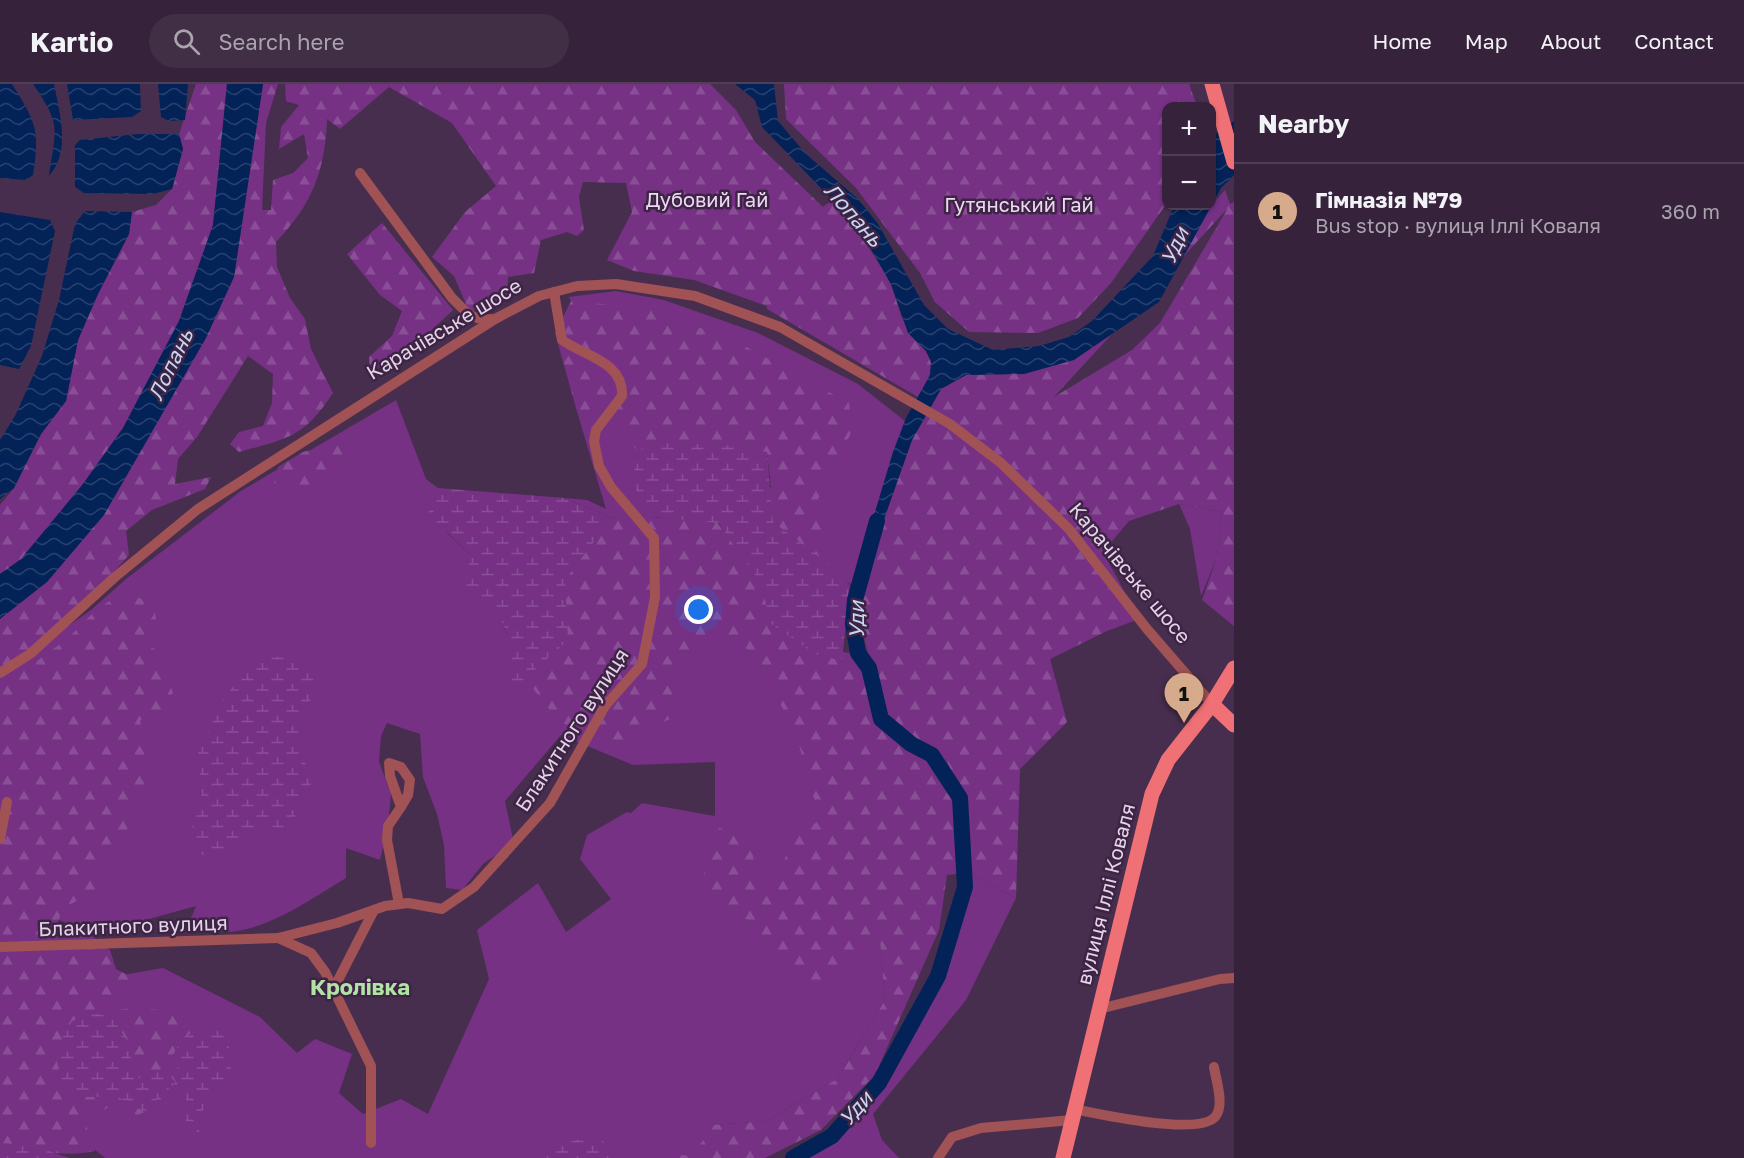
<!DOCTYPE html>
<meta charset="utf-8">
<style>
:root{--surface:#36223a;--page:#412f45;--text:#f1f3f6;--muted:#aaa4af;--line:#503f54;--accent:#d6ab8b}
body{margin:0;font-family:"Golos Text",sans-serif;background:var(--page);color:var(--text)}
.controls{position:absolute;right:18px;top:18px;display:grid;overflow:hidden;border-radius:12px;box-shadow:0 2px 4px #0004}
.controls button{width:54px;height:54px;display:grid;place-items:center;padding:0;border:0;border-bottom:2px solid var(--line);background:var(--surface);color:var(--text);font:30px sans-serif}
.you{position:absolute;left:699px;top:526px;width:21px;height:21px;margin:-15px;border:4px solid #fff;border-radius:50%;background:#1a73e8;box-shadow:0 0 0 9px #1a73e833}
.badge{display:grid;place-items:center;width:39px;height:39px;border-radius:50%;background:var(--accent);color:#111;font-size:20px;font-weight:700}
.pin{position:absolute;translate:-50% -50px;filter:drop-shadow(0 2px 3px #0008)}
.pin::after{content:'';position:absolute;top:32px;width:21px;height:18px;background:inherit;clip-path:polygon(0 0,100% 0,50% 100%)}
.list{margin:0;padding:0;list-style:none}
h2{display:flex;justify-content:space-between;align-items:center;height:78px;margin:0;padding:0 24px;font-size:26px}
h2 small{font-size:20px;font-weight:400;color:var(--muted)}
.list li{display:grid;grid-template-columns:39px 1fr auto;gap:18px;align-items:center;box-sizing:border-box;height:96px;padding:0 24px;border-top:2px solid var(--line)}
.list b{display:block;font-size:22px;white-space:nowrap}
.list p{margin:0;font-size:20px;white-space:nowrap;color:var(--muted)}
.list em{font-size:20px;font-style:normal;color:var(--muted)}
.icon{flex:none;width:33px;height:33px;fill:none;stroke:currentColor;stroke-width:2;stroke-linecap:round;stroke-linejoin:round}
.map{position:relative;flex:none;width:1234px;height:1074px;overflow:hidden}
header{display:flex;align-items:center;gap:36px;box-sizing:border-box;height:84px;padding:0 30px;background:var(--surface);border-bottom:2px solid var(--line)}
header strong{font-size:28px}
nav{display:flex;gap:33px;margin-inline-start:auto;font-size:21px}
.search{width:420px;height:54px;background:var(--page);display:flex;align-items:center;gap:15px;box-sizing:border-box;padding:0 21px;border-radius:33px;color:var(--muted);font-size:22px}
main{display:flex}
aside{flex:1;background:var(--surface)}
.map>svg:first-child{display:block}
</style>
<header>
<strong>Kartio</strong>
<div class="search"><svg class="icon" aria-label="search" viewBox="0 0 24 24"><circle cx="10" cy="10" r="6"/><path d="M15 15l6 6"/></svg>Search here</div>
<nav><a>Home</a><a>Map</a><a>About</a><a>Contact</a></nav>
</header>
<main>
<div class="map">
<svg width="1234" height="1074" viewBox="0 0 1234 1074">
<defs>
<pattern id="forest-firs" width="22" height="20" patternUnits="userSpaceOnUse" patternTransform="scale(1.5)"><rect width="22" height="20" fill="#763185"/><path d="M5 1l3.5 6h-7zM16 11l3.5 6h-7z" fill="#894e96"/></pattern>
<pattern id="wetland-marsh" width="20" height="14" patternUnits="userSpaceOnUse" patternTransform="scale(1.5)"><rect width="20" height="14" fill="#763185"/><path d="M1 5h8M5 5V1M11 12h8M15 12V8" fill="none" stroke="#894e96"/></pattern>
<pattern id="water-waves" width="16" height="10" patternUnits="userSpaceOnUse" patternTransform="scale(1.5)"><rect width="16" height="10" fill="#032257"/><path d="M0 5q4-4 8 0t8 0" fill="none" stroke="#28416f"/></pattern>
</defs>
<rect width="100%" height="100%" fill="#482e4e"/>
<g fill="#763185">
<path d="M616,207L664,216L758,249L858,300L905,337L855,503L814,477L806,424L819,367L571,217L569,213Z"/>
<path d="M396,316L426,395L438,404L447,449L471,471L512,561L520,563L738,551L792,626L880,858L885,916L837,995L767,1037L713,1041L727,1074H105L94,1065L79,1045L117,892L163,884L260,933L297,969L315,955L352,970L339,1009L363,1030L401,1015L428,1030L489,895L477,846L538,799L566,848L611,815L580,775L587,751L627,728L631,729L642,719L715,732V678L633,681L561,651L505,717L514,760L484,779L462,806L446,804L444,761L437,730L423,693L420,650L387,639L381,652L379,678L391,710L388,742L380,776L346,764V794C302,820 240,868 189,839L196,822L80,854L71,841L52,833L0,739V590L91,526L126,495L241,407Z"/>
<path d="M616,317L638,367L656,433L612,434L565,414L587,416L606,425L576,324Z"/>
<path d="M1179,420L1222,428L1217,473L1201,512L1190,445Z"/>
<path d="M969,789L1016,814L966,916L873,1030L882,1056L899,1074H806L834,1059L893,990L936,909Z"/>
</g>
<g fill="url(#forest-firs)" fill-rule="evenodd">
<path d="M196,0H227L213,141L179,237L123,344L83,400L21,476L0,490V421L14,404L41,350L66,317L78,256L98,210L129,150L132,128L156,121L172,105L183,65L179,50Z"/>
<path d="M263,0H278L266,39L262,126H271L273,96L293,89L308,74L304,50L279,65L281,43L299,21L286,17L285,0H710L736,26L755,58L823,123L832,116C854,143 874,168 890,199C896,212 898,226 904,238C910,252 930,267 931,279C932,292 924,303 918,313L767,225V222L694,196L634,187L607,176L632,128L626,99L583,98L579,113L584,146L577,152L567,148L541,156L534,189L508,193L507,215L488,224L469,227L454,192L432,173L465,128L496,102L452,39L389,3L340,45L327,35C325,88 312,120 276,158L277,183L290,214L305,235L311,265L333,309C303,354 289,354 239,368L230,360L239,348L263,342L272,319L273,290L248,272L197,353L178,375L175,400L211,393L205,405L152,426L126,447L129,471C91,513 52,560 0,586V533L234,193Z"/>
<path d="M784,0H1189L1197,22H1166V117L1164,123L1111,199L1078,234L1038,249L969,248L935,218L920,189L856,104L786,35Z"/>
<path d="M1225,106L1230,120L1234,118V542L1202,516L1217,473L1222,428L1179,420L1129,437L1103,468L1139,535L1107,547L1050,575L1067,638L1020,685L1016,814L969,789L947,791L939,846L875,991L821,1046L765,1074H656L658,1066L692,1073L713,1041L767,1037L837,995L885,916L880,858L818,902L788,884L749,836L708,825L702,767L719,744L753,749L754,796L780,794L790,755L820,736L794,643L743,559L719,552L680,585L670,635L618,659L559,638L528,598L546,553L565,442L626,432L715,436L812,562L869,573L859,534L863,494L912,356L941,305L966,291L1024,290L1075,275ZM1228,124L1160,239L1132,266L1054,313ZM870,575C883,597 877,631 902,644L878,636ZM946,673L969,751V785Z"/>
<path d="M382,139L453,226L412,264L370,288L369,273L392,252L402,227L380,211L347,170Z"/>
<path d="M571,217L653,225L743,261L849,319L852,347L816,419L825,455L816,484L759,448L771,402L767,369L661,363L638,367L623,351L618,325L591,340L576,324L555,249Z"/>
<path d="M337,359L346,367C337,401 305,408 274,399L278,383L303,368Z"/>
<path d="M123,508L153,519L157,540L145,559L159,568L173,609L159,633L140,636L149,675L145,703L115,773L96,782V808L62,824L58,839L84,846L110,866L116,885L139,897L118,910L115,926L142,923L184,931L194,946L173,971L186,1003L170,1016L138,1031L107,1024L85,1038L95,1067C66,1074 30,1066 0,1059V604L67,555L96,526Z"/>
</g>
<g fill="url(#wetland-marsh)">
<path d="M655,359L725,361L767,368L773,438L816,470L850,501L842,577L815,570L770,539L762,501L718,439L656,433L636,406L633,369Z"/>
<path d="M438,404L565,414L612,434L565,496L568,556L512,606C512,549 510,536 464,500L471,471L428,430Z"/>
<path d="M270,572L303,575L317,603L301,636L298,663L314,697L301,711L291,748L267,741L216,778L199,769L188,751L195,737L202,709L198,669L224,614L249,582Z"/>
<path d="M92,929L111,932L127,956L136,995L162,985L176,998L144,1028L118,1013H81L64,1002L56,975L62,954L72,937Z"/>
<path d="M201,944L215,945L228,954L231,984L201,1029L198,1058L184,1046C192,1018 181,997 173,971L182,954Z"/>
<path d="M597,1053L614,1065L613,1074H536C550,1057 577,1056 597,1053Z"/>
<path d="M0,1059L32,1061L69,1074H0Z"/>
</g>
<g fill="url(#water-waves)">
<path d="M0,0H12C36,38 40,46 33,91L26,96L0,94Z"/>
<path d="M33,0H54C60,31 71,67 49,92C56,44 62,42 33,0Z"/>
<path d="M67,0H140L141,27L132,33L73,36Z"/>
<path d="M158,0H188L185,36L169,37L161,33Z"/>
<path d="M227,0H263L234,193L206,254L104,431L47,498L0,535V490L21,475L83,400L123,344L179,237L213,141Z"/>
<path d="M735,0H774L778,37L806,70L858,115L878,140L924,221L948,245L993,266L1039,262L1069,253L1092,237L1153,172L1174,122H1212V52L1234,37V91L1221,104L1159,218L1074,276L1024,290L966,291L941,305L912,356L877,455L865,461L893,368L906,334L930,291L931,278L926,267L908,249L891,200L868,160L845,129L762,43L755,16Z"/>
<path d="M137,50H179L183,65L172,105L153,110L84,109L75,103V61L80,56Z"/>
<path d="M85,127L132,128L129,150L98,210L78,256L66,317L41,350L14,404L0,415V356L15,332L42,272L59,216L75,140Z"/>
<path d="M0,128L50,136L55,147L31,262L19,285L0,281Z"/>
</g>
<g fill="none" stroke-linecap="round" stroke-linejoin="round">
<path stroke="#032257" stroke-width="16" d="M793,1074L832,1052L879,999L938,892L965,803L960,714L932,671L911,660L881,635L869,584L858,569L853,540L855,516L877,437"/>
<g stroke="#a05254" stroke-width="10">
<path d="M360,89L452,214C465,227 472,237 491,235"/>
<path d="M0,589L30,570L115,493L198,425L495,235L539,212L577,202L616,200L695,212L780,243L950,340L1001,379L1069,445L1147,545L1212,620"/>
<path d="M0,755L7,718"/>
<path d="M399,820L387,756L388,742L401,723L390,692L389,679L401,683L410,696L408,711L401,723"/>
<path d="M278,854L311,869L325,888L371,982V1059"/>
<path d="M0,863L278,854L337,839L385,822L408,819L442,825L474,803L550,719L605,622L642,580L655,513L654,454L611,403L599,382L594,357L596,346L622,312C624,278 586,273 562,256L554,208"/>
<path d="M333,906L374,826"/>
<path d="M1099,925L1220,895L1234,894"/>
<path d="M1074,1025C1099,1030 1198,1052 1215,1033C1225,1022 1216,996 1214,983"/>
<path d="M938,1074L952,1053L981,1044L1072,1036"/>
</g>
<g stroke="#f07175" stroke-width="15">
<path d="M1212,0L1234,78"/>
<path d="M1212,620L1234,641"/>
<path d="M1063,1074L1152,710L1168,676L1212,620L1234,584"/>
</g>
</g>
<g text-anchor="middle" stroke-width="5" stroke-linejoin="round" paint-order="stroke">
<g font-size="20" fill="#ecd8f1" stroke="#3e2444">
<text x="707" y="123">Дубовий Гай</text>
<text x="1019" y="128">Гутянський Гай</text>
</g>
<g font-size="20" fill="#e4d4e8" stroke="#3e2444">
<text transform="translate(444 245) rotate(-31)" y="7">Карачівське шосе</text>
<text transform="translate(1130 489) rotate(50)" y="7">Карачівське шосе</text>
<text transform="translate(572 646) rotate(-57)" y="7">Блакитного вулиця</text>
<text transform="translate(1106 810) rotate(-76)" y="7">вулиця Іллі Коваля</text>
<text transform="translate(133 842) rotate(-2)" y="7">Блакитного вулиця</text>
</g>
<g font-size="21" font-style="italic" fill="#c7d7f1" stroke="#3e2444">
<text transform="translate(853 131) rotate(49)" y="7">Лопань</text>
<text transform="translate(1175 162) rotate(-65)" y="7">Уди</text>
<text transform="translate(171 281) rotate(-64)" y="7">Лопань</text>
<text transform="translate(857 536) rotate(-90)" y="7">Уди</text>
<text transform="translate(856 1025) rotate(-48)" y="7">Уди</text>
</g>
<g font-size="22" font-weight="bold" fill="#b0e3a4" stroke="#3e2444">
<text x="360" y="911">Кролівка</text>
</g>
</g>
</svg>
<div class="controls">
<button>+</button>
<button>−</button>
</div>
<div class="you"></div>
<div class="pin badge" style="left:1184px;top:639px">1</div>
</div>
<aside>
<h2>Nearby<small></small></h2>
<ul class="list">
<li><span class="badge">1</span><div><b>Гімназія №79</b><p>Bus stop · вулиця Іллі Коваля</p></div><em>360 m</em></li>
</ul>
</aside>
</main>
